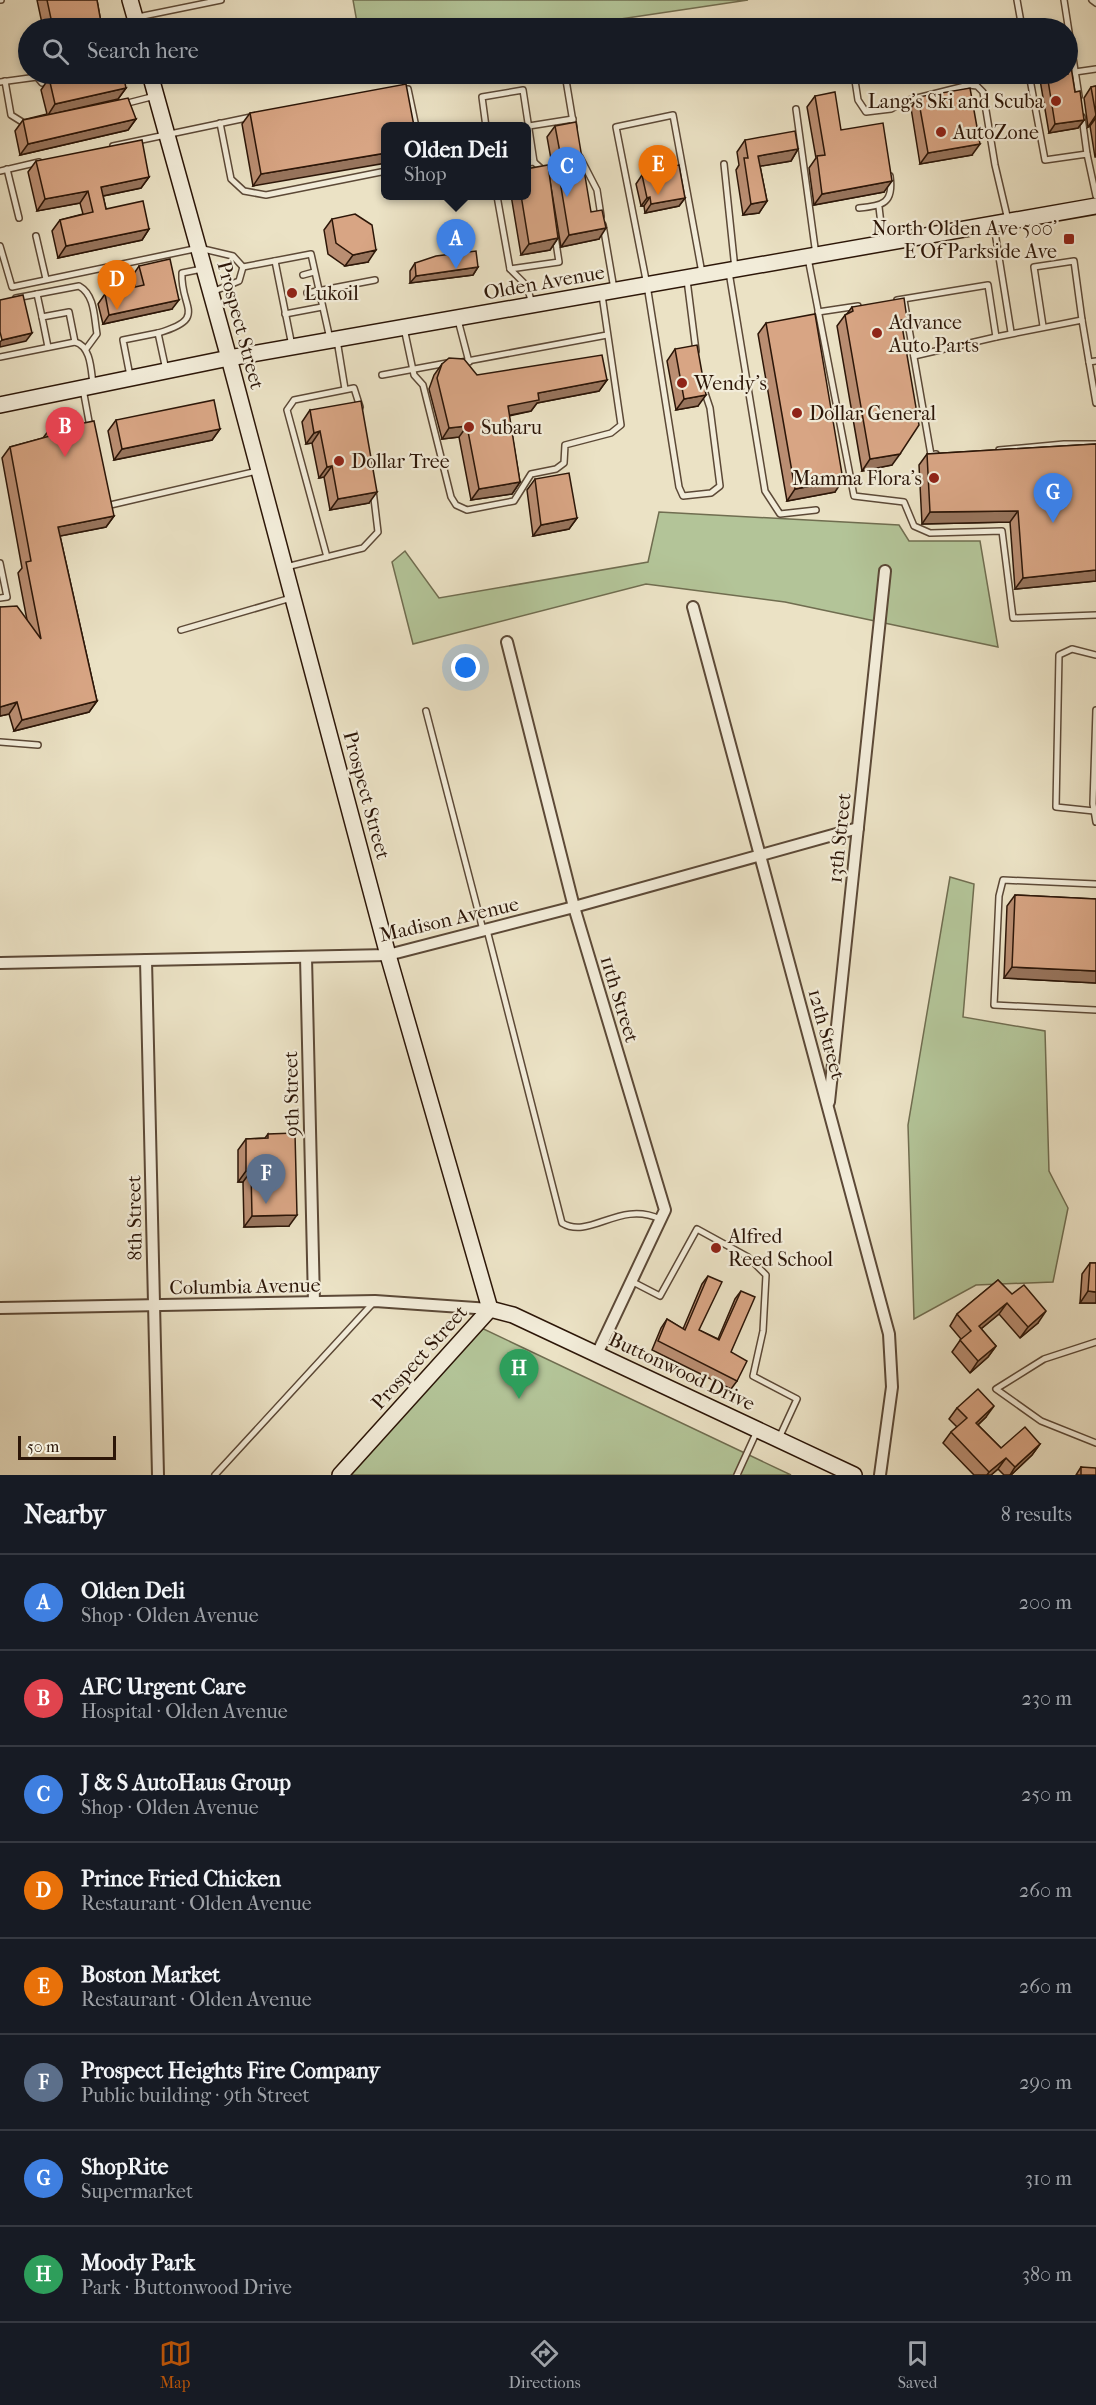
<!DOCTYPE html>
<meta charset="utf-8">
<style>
:root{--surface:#171b24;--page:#242831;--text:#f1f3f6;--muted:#9ea1a6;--line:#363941;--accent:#b45309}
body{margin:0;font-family:"IM FELL French Canon",serif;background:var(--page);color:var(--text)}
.scale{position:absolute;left:18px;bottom:15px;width:98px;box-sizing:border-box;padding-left:6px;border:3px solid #2c1608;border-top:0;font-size:16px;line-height:21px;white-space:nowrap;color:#2c1608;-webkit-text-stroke:4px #f2ecd9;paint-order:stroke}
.you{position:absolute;left:466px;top:668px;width:21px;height:21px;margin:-15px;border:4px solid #fff;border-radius:50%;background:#1a73e8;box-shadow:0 0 0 9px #1a73e833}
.badge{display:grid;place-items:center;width:39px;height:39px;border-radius:50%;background:var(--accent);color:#fff;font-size:20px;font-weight:700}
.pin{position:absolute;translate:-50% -50px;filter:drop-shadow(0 2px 3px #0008)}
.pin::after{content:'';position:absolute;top:32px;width:21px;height:18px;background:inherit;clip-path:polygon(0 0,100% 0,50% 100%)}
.popup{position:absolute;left:381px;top:122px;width:150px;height:78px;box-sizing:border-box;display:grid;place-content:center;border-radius:9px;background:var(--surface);filter:drop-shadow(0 2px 4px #0005);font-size:20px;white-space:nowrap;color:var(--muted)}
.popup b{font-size:22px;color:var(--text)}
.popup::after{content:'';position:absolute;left:50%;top:100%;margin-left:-12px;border:12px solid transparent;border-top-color:var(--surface)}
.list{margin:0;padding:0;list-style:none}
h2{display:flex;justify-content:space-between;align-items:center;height:78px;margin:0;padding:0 24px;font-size:26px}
h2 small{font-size:20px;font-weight:400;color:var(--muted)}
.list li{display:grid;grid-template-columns:39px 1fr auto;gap:18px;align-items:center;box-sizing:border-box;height:96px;padding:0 24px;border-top:2px solid var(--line)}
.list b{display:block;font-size:22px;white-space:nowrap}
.list p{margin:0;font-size:20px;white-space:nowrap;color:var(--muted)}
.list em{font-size:20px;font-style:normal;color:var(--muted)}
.icon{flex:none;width:33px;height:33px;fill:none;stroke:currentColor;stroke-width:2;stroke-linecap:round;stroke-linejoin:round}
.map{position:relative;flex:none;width:1096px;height:1475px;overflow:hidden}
.search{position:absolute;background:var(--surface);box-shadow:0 3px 9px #0003;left:18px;right:18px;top:18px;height:66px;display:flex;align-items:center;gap:15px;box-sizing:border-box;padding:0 21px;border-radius:33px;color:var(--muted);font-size:22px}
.sheet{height:846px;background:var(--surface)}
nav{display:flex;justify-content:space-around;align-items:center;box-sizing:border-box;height:84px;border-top:2px solid var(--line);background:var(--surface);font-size:16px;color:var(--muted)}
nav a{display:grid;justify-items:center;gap:3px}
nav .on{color:var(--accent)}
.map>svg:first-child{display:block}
</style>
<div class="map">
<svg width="1096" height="1475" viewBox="0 0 1096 1475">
<rect width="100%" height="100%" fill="#ebe2c5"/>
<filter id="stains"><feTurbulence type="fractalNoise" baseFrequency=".00333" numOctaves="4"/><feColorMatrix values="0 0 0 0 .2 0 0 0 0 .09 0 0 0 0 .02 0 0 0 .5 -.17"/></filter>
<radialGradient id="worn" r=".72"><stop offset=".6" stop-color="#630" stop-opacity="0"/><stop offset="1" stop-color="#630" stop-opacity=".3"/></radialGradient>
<g fill="#b3c498" stroke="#706d50" stroke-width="1.5">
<path d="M353,0H748L560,28H358Z"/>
<path d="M659,512L899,525L909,541H980L998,647L785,602L646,584L413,644L392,562L405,551L439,598L648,562Z"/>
<path d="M950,877L974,884L963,1017L1045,1031L1049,1171L1068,1208L1053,1282L976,1285L914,1319L908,1125Z"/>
<path d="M471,1323L791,1475H341Z"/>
</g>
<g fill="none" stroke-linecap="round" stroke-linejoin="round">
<g stroke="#5c4937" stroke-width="8">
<g id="lane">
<path d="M0,0H1"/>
<path d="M1017,0L1022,28"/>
<path d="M1064,0L1079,96"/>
<path d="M1092,0L1096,3"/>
<path d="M138,17L221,0"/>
<path d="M1075,72L1096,69"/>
<path d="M38,74L37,77L42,83L53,80"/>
<path d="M565,74L574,128"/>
<path d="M854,74L858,100L866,112L891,109L905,101L969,85L977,86L983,92L995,165L1008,220"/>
<path d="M1029,74L1045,160L1087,154L1096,196"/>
<path d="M5,81L11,115L27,125"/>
<path d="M0,82L37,77"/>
<path d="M402,90L408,89L416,127"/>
<path d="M124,104L155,96"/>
<path d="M796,109L816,255"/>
<path d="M1082,117L1087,154"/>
<path d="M220,123L231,179L244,191L266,195L386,171"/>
<path d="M529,126L573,119"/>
<path d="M486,127L482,97L523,90L534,162L526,163"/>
<path d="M113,146L251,117"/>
<path d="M580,157L597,190L601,216"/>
<path d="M534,162L544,171"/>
<path d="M724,164L735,269"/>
<path d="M7,169L19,218"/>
<path d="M0,171L39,162"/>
<path d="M497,196L510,269L527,286L532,304"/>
<path d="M879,207L883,241"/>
<path d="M859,208C883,206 894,203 890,176"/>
<path d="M603,225L614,289"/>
<path d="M994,226L1011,332"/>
<path d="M36,236L46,279"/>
<path d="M0,246L12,287L199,248L233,256L243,267L311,254L330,339"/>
<path d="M808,258L854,496L904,502L914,526L930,533L1002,531L1013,618L1096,615"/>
<path d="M275,261L292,346"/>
<path d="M510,269L559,262L555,236"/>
<path d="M729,272L765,491L780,514L816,510"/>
<path d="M702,273L673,115L616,127L647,285L679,487L683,496L711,493L720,486L710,408L704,390"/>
<path d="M303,275L314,272"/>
<path d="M687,280L696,351"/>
<path d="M212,292L239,281L243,267"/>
<path d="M307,293L375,280"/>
<path d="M37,294L42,317"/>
<path d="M16,298L79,286C95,295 94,317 97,334L86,349"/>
<path d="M897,300L988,285L996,337L1082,320L1089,362"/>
<path d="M904,300L931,455L936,454"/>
<path d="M818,312L858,306"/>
<path d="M285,314L322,307"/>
<path d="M458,320L469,362"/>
<path d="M1043,326L1034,267L1074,261L1082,320"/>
<path d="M404,328L414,375L423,385L451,497L456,505L467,510L514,501L531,474L556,469L564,463L565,445L611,433L621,425L602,295"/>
<path d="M158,333C209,318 180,308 182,273L202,269"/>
<path d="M337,340L345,389"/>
<path d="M48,347L42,317L69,312L75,342"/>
<path d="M914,356L996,337"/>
<path d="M0,357L75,342C91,346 91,370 93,384"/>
<path d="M1096,361L1089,362L1096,403"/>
<path d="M462,362L607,335"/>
<path d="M382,375L447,363"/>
<path d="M130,376L123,340L158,333L166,370"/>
<path d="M83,389L90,427"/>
<path d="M999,450L1064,444H1096"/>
<path d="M106,506L257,471"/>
<path d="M327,557L287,410L294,400L354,388L360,407"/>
<path d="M0,563L7,597L0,598"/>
<path d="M286,567L363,548L378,532L373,490"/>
<path d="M181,630L291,598"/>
<path d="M1096,710L1093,804L1096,822"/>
<path d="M426,711L483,930"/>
<path d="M0,742L38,745"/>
<path d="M1094,811L1056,807L1059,655L1072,649L1096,655"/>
<path d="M1096,884L1003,880L999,896L994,1005L1096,1010"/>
<path d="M487,930L562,1223C590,1240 619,1200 660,1219"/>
<path d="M631,1281L660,1296L697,1229L748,1257L766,1275L763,1331L753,1376L797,1399L779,1438"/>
<path d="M1096,1342L1044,1359L996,1389L1041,1421L1096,1443"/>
<path d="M215,1475L374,1302"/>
<path d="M737,1475L757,1431"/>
</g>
</g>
<g stroke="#5c4937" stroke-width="14">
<g id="street">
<path d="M693,607L889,1334L892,1387L880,1475"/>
<path d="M507,642L574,907L665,1210L597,1354"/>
<path d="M306,957L314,1302"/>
<path d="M146,960L158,1475"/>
<path d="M0,963L388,955L574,907L858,828"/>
<path d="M829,1102L885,571"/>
<path d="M0,1308L375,1301L490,1309"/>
</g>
</g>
<g stroke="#2c1608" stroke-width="18">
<g id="secondary">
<path d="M130,0L138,28"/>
<path d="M150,74L229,358L388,955L490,1309"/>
<path d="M0,405L229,358L1096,206"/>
<path d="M490,1309L513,1315L854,1475"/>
<path d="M340,1475L490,1309"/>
</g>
</g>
<use href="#lane" stroke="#f2ecd9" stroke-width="5"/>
<use href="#street" stroke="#f2ecd9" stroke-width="10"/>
<use href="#secondary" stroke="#f2ecd9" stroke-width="15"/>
</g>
<g fill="#ba8e72" stroke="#2c1608" stroke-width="1.5">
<path d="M37,0H97L102,28H43Z"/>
<path d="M1039,74H1068L1084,120L1078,128L1049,133Z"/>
<path d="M49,78L126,88L118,99L136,119L128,130L20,155L15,131L23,120L47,114L41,90Z"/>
<path d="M1096,86V157H1095L1090,126L1088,127L1084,98L1091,87Z"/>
<path d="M815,96L841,130L884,192L814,205L809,168L816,158L807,107Z"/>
<path d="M918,97L972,155L920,164L911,108Z"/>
<path d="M250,113L414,126L253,186L242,124Z"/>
<path d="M555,126L591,212L599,239L561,247L549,175L553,170L547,137Z"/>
<path d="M745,140L798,149L791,161L760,166L767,201L759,213L743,215L736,170L739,165L737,152Z"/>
<path d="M36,161L149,177L141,188L103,196L106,209L149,229L142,240L58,258L52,231L60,220L83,214L80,203L37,211L28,172Z"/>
<path d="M655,169L685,198L679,206L645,213L644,206H641L636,184L642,175L653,173Z"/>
<path d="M511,195H526L558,238L550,250L521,255Z"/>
<path d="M332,219L368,262L345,266L328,254L324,230Z"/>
<path d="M415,263L478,267L473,275L410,283V271Z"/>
<path d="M139,266L172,309L103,324L98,304L105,294L135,287L133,275Z"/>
<path d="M852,307L902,326L892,465L862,471L837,326L845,315L847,314Z"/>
<path d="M766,323L835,492L787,501L758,334Z"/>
<path d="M675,349L698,406L676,410L667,361Z"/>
<path d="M442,364L477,375L607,380L599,391L537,403L531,411L509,416L520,482L512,494L471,500L459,437L442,439L429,389L434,375Z"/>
<path d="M310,410L369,503L330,510L324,477L319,478L312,443L306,444L302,422Z"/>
<path d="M116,420L220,429L212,440L114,460L108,431Z"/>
<path d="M49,430L114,516L106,527L60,536L97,701L89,712L14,731L9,714L0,716V607L27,620L18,573L22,568L2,458L10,447L43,438Z"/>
<path d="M1096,444V581L1015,589L1010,522L922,524L919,465L927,454Z"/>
<path d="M535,479L577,518L569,529L533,536L527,490Z"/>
<path d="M1015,895L1096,899V983L1004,978L1007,906Z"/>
<path d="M268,1134L289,1226L244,1227L243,1182H238V1150L246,1139L265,1138Z"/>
<path d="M1090,1263H1096V1303H1080L1082,1274Z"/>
<path d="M708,1276L699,1330L718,1339L735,1299L741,1291L731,1352L737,1381L731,1389L652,1350L661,1328L667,1319L683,1329L702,1284Z"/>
<path d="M998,1280L1038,1323L1020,1338L999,1314L981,1329L996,1346L988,1357L970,1373L952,1352L961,1339L950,1326L957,1314Z"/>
<path d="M957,1408L986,1417L978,1425L1001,1448L1040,1444L1032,1455L1011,1475H1004L998,1469L991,1475H974L943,1443L951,1432L957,1427L949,1419Z"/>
<path d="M1081,1467L1096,1475H1076Z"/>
</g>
<g fill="#97745c" stroke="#2c1608" stroke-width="1.5">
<path d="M126,88L118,99L48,115L55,104Z"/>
<path d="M1096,115V118L1090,126L1088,127Z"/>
<path d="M136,119L128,130L20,155L28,144Z"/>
<path d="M1084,120L1078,128L1049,133L1055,124Z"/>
<path d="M980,144L972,155L920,164L928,153Z"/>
<path d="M798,149L791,161L750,168L758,156Z"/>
<path d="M386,153V163L253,186L261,174Z"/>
<path d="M149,177L141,188L93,198L101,187Z"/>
<path d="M892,181L884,192L814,205L822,194Z"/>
<path d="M88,191L80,203L37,211L45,199Z"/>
<path d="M650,197L644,206H641L647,198Z"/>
<path d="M685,198L679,206L645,213L651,204Z"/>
<path d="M767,201L759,213L743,215L751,204Z"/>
<path d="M606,228L599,239L561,247L569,235Z"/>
<path d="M149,229L142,240L58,258L66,246Z"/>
<path d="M558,238L550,250L521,255L529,244Z"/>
<path d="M376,250L368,262L345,266L353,255Z"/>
<path d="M478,267L473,275L410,283L416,276Z"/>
<path d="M179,300L172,309L103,324L109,315Z"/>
<path d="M907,319L899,330L901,320Z"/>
<path d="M32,333L26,341L0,347V342L2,340Z"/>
<path d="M607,380L599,391L537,403L531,411L500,417L508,406L538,393Z"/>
<path d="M706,395L698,406L676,410L684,399Z"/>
<path d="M467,426L459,437L442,439L449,428Z"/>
<path d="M220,429L212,440L114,460L122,449Z"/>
<path d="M320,431L312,443L306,444L314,433Z"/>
<path d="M900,454L892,465L862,471L870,459Z"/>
<path d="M332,466L324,477L319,478L327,467Z"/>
<path d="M843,480L835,492L787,501L795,489Z"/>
<path d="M520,482L512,494L471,500L479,489Z"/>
<path d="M377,492L369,503L330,510L338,499Z"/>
<path d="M1018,511L1010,522L922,524L930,512Z"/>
<path d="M114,516L106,527L50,538L58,527Z"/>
<path d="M577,518L569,529L533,536L541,525Z"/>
<path d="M1096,570V581L1015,589L1023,578Z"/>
<path d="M97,701L89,712L14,731L22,720Z"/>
<path d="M17,702L9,714L0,716V707Z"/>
<path d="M1012,967L1096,971V983L1004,978Z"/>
<path d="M246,1171H251L243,1182H238Z"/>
<path d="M297,1215L289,1226L244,1227L252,1216Z"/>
<path d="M1088,1291L1096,1292V1303H1080Z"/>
<path d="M1007,1303L999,1314L971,1337L979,1326Z"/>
<path d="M1046,1311L1038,1323L1020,1338L1028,1327Z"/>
<path d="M996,1346L988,1357L970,1373L978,1361Z"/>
<path d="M994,1406L986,1417L968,1434L976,1423Z"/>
<path d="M1040,1444L1032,1455L1011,1475H1010L1015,1467Z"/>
<path d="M1006,1458L998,1469L991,1475H987L989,1472Z"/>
</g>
<g fill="#d8a584" stroke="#2c1608" stroke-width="1.5">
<path d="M47,0H97L102,28H53Z"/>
<path d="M1068,48L1075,92L1080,91L1084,120L1055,124L1047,74H1068Z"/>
<path d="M72,74H123L126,88L55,104L49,78Z"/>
<path d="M406,84L414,126H386V153L261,174L250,113Z"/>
<path d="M1096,86V115L1091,87Z"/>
<path d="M970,88L980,144L928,153L918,97Z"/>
<path d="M835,92L841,130L883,123L892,181L822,194L817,156L825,155L815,96Z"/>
<path d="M128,98L136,119L28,144L23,120Z"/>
<path d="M576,122L591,212L602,210L606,228L569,235L557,163H562L555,126Z"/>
<path d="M795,131L798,149L758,156L767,201L751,204L744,158H748L745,140Z"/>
<path d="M142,140L149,177L101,187L106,209L143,201L149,229L66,246L60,220L93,212L88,191L45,199L36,161Z"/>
<path d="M548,165L558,238L529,244L521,195H526V169Z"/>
<path d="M679,165L685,198L651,204L650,197L647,198L642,175L656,173L655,169Z"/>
<path d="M355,214L372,225L376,250L353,255L336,243L332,219Z"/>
<path d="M476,251L478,267L416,276L415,263L436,256Z"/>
<path d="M170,259L179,300L109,315L105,294L144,285L139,266Z"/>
<path d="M23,295L32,333L2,340L0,332V300Z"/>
<path d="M904,298L907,319L901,320L919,425L900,454L870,459L845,315L853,311L852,307Z"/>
<path d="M815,314L843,480L795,489L766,323Z"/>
<path d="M697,345L706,395L684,399L675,349Z"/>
<path d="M602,355L607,380L538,393L539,400L508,406L520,482L479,489L467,426L449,428L437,378L442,364L449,358L464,359L477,375Z"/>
<path d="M214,400L220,429L122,449L116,420Z"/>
<path d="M361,401L377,492L338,499L332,466L327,467L320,431L314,433L310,410Z"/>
<path d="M94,421L114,516L58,527L97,701L22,720L17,702L0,707V607L17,606L41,639L26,562L31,561L10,447L50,436L49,430Z"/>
<path d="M1096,444V570L1023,578L1018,511L930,512L927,454Z"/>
<path d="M569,473L577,518L541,525L535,479Z"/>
<path d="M1015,895L1096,899V971L1012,967Z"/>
<path d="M295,1133L297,1215L252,1216L251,1171H246V1139L268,1138V1134Z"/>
<path d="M1090,1263H1096V1292L1088,1291Z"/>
<path d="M708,1276L722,1282L699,1330L719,1340L741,1291L755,1297L731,1352L747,1361L737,1381L658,1341L667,1319L685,1330Z"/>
<path d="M998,1280L1012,1294L1024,1285L1046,1311L1028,1327L1007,1303L979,1326L996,1346L978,1361L960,1340L971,1331L957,1314Z"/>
<path d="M978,1389L994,1406L976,1423L1001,1448L1025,1427L1040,1444L1015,1467L1006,1458L989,1472L951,1432L967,1418L957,1408Z"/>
<path d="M1081,1467L1096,1468V1475H1081Z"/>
</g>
<g fill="#8f2418" stroke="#f2ecd9" stroke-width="2">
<circle cx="1056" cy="101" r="6"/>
<circle cx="941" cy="132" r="6"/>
<rect x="1063" y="233" width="12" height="12" rx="3"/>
<circle cx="292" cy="293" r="6"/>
<circle cx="877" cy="333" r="6"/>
<circle cx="682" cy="383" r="6"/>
<circle cx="797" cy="413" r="6"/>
<circle cx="469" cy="427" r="6"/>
<circle cx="339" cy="461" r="6"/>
<circle cx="934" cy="478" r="6"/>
<circle cx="716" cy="1248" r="6"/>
</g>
<g text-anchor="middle" stroke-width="4.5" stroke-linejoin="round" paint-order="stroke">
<g font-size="20" fill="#2c1608" stroke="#f2ecd9" text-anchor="start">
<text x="1044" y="108" text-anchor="end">Lang's Ski and Scuba</text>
<text x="953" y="139">AutoZone</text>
<text x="1057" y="235" text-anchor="end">North Olden Ave 500'<tspan x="1057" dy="23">E Of Parkside Ave</tspan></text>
<text x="304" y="300">Lukoil</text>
<text x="889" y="329">Advance<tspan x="889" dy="23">Auto Parts</tspan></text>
<text x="694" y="390">Wendy's</text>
<text x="809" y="420">Dollar General</text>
<text x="481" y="434">Subaru</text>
<text x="351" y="468">Dollar Tree</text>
<text x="922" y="485" text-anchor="end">Mamma Flora's</text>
<text x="728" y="1243">Alfred<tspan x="728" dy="23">Reed School</tspan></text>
</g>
<g font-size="20" fill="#2c1608" stroke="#f2ecd9">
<text transform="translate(544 282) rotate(-10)" y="7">Olden Avenue</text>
<text transform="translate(241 325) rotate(75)" y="7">Prospect Street</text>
<text transform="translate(367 795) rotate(75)" y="7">Prospect Street</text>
<text transform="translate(839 838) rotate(-84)" y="7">13th Street</text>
<text transform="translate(449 919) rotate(-13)" y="7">Madison Avenue</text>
<text transform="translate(620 999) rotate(73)" y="7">11th Street</text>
<text transform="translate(827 1034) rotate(75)" y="7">12th Street</text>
<text transform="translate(291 1094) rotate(-91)" y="7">9th Street</text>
<text transform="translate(134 1218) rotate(-91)" y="7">8th Street</text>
<text transform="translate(245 1286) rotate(-1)" y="7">Columbia Avenue</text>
<text transform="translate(419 1357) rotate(-48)" y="7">Prospect Street</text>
<text transform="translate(682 1371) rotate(25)" y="7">Buttonwood Drive</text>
</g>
</g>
<rect width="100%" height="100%" filter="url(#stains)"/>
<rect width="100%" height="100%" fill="url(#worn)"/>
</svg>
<div class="scale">50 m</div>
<div class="you"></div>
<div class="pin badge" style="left:456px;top:269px;background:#3f7fe0">A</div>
<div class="popup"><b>Olden Deli</b>Shop</div>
<div class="pin badge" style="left:65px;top:457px;background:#e0444e">B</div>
<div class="pin badge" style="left:567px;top:197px;background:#3f7fe0">C</div>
<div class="pin badge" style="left:117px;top:310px;background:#e8710a">D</div>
<div class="pin badge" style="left:658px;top:195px;background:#e8710a">E</div>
<div class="pin badge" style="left:266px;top:1204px;background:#5c6f8a">F</div>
<div class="pin badge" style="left:1053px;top:523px;background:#3f7fe0">G</div>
<div class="pin badge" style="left:519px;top:1399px;background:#2e9e5b">H</div>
<div class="search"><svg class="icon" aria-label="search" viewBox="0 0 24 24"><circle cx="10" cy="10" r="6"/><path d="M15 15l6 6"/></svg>Search here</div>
</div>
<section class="sheet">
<h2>Nearby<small>8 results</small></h2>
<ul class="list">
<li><span class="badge" style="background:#3f7fe0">A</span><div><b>Olden Deli</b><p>Shop · Olden Avenue</p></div><em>200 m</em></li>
<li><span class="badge" style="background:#e0444e">B</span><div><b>AFC Urgent Care</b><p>Hospital · Olden Avenue</p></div><em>230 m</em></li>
<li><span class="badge" style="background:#3f7fe0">C</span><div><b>J &amp; S AutoHaus Group</b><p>Shop · Olden Avenue</p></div><em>250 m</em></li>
<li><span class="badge" style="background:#e8710a">D</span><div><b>Prince Fried Chicken</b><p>Restaurant · Olden Avenue</p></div><em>260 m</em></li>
<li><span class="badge" style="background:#e8710a">E</span><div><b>Boston Market</b><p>Restaurant · Olden Avenue</p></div><em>260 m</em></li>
<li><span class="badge" style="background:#5c6f8a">F</span><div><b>Prospect Heights Fire Company</b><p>Public building · 9th Street</p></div><em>290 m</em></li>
<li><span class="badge" style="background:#3f7fe0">G</span><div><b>ShopRite</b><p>Supermarket</p></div><em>310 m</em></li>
<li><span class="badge" style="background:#2e9e5b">H</span><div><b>Moody Park</b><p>Park · Buttonwood Drive</p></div><em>380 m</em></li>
</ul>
</section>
<nav>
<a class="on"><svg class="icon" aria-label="map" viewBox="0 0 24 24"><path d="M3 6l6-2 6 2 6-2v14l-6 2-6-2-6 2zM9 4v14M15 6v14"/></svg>Map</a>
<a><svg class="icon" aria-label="directions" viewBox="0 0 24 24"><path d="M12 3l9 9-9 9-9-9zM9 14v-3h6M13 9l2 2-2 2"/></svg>Directions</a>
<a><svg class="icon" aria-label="saved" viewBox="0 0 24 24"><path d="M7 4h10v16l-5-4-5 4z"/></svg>Saved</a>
</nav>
